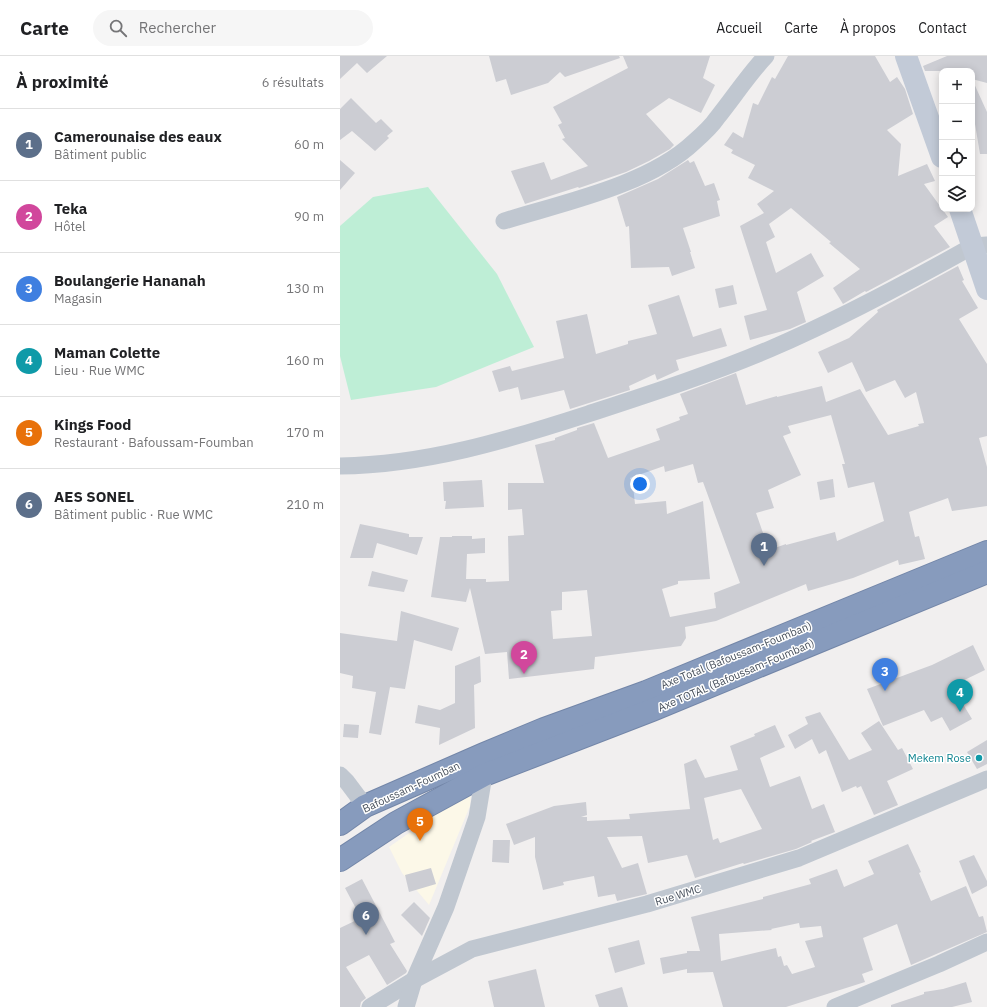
<!DOCTYPE html>
<html lang="fr">
<meta charset="utf-8">
<style>
:root{--surface:#fff;--page:#f6f6f6;--text:#202124;--muted:#757577;--line:#e0e0e0;--accent:#0b8043}
body{margin:0;font-family:"IBM Plex Sans",sans-serif;background:var(--page);color:var(--text)}
.controls{position:absolute;right:12px;top:12px;display:grid;overflow:hidden;border-radius:8px;box-shadow:0 2px 10px #0003}
.controls button{width:36px;height:36px;display:grid;place-items:center;padding:0;border:0;border-bottom:1px solid var(--line);background:var(--surface);color:var(--text);font:20px sans-serif}
.you{position:absolute;left:300px;top:428px;width:14px;height:14px;margin:-10px;border:3px solid #fff;border-radius:50%;background:#1a73e8;box-shadow:0 0 0 6px #1a73e833}
.badge{display:grid;place-items:center;width:26px;height:26px;border-radius:50%;background:var(--accent);color:#fff;font-size:13px;font-weight:700}
.pin{position:absolute;translate:-50% -33px;filter:drop-shadow(0 1px 2px #0008)}
.pin::after{content:'';position:absolute;top:21px;width:14px;height:12px;background:inherit;clip-path:polygon(0 0,100% 0,50% 100%)}
.list{margin:0;padding:0;list-style:none}
h2{display:flex;justify-content:space-between;align-items:center;height:52px;margin:0;padding:0 16px;font-size:17px}
h2 small{font-size:13px;font-weight:400;color:var(--muted)}
.list li{display:grid;grid-template-columns:26px 1fr auto;gap:12px;align-items:center;box-sizing:border-box;height:72px;padding:0 16px;border-top:1px solid var(--line)}
.list b{display:block;font-size:15px;white-space:nowrap}
.list p{margin:0;font-size:13px;white-space:nowrap;color:var(--muted)}
.list em{font-size:13px;font-style:normal;color:var(--muted)}
.icon{flex:none;width:22px;height:22px;fill:none;stroke:currentColor;stroke-width:2;stroke-linecap:round;stroke-linejoin:round}
.map{position:relative;flex:none;width:647px;height:951px;overflow:hidden}
header{display:flex;align-items:center;gap:24px;box-sizing:border-box;height:56px;padding:0 20px;background:var(--surface);border-bottom:1px solid var(--line)}
header strong{font-size:19px}
nav{display:flex;gap:22px;margin-inline-start:auto;font-size:14px}
.search{width:280px;height:36px;background:var(--page);display:flex;align-items:center;gap:10px;box-sizing:border-box;padding:0 14px;border-radius:22px;color:var(--muted);font-size:15px}
main{display:flex}
aside{flex:1;background:var(--surface)}
.map>svg:first-child{display:block}
</style>
<header>
<strong>Carte</strong>
<div class="search"><svg class="icon" aria-label="search" viewBox="0 0 24 24"><circle cx="10" cy="10" r="6"/><path d="M15 15l6 6"/></svg>Rechercher</div>
<nav><a>Accueil</a><a>Carte</a><a>À propos</a><a>Contact</a></nav>
</header>
<main>
<aside>
<h2>À proximité<small>6 résultats</small></h2>
<ul class="list">
<li><span class="badge" style="background:#5c6f8a">1</span><div><b>Camerounaise des eaux</b><p>Bâtiment public</p></div><em>60 m</em></li>
<li><span class="badge" style="background:#d1479c">2</span><div><b>Teka</b><p>Hôtel</p></div><em>90 m</em></li>
<li><span class="badge" style="background:#3f7fe0">3</span><div><b>Boulangerie Hananah</b><p>Magasin</p></div><em>130 m</em></li>
<li><span class="badge" style="background:#0f9aa8">4</span><div><b>Maman Colette</b><p>Lieu · Rue WMC</p></div><em>160 m</em></li>
<li><span class="badge" style="background:#e8710a">5</span><div><b>Kings Food</b><p>Restaurant · Bafoussam-Foumban</p></div><em>170 m</em></li>
<li><span class="badge" style="background:#5c6f8a">6</span><div><b>AES SONEL</b><p>Bâtiment public · Rue WMC</p></div><em>210 m</em></li>
</ul>
</aside>
<div class="map">
<svg width="647" height="951" viewBox="0 0 647 951">
<rect width="100%" height="100%" fill="#f1efef"/>
<path fill="#fcf8e8" d="M131,734L130,750L89,849L62,817L49,791Z"/>
<path fill="#beeed6" d="M88,131L157,218L194,291L96,331L11,344L0,300V170L33,141Z"/>
<g fill="#cccdd3" fill-rule="evenodd">
<path d="M0,0H47L27,17L17,7L0,23Z"/>
<path d="M149,0H279L280,2L225,21L220,16L208,27L171,39L166,23L156,26Z"/>
<path d="M283,0H370L363,22L375,29L361,57L329,42L306,58L334,89L330,93L309,105L286,116L239,132L238,131L185,148L171,115L204,106L211,124L248,110L222,83L225,82L218,69L222,67L213,51L288,12Z"/>
<path d="M448,0H535L550,26L557,21L565,33L573,58L547,74L561,88L558,120L587,108L595,125L584,128L608,161L594,170L610,191L528,235L526,236L525,235L503,248L493,232L520,213L489,187L491,186L451,152L429,168L435,181L426,186L436,217L471,197L484,220L457,236L466,266L450,273L410,284L404,260L427,254L400,170L424,157L417,148L434,135L408,122L415,109L391,97L393,94L384,89L393,76L403,82L413,47L418,49L432,21L435,23Z"/>
<path d="M607,0H647V27L632,23L647,56V98H640L634,62H632V15H585L583,10Z"/>
<path d="M11,42L36,67L41,63L53,75L47,80L49,82L35,95L12,75L0,84V53Z"/>
<path d="M0,104L15,117L0,134Z"/>
<path d="M348,104L350,107L354,105L365,130L374,127L380,144L377,145L380,160L343,172L351,196H350L355,212L332,220L329,211L291,212L289,170L286,171L277,141L318,123Z"/>
<path d="M618,210L624,224L622,225L638,252L619,263L647,308V380L639,382L647,411V450L612,455L608,442L569,456L575,481L579,480L585,503L559,509L558,504L513,522L468,535L466,528L376,565L345,571L346,582L341,590L255,601L254,613L169,623L167,596L145,598L130,532L126,546L91,541L100,481H112V480H132V483L145,482V497L127,498L126,523H146V526L169,525L168,480L184,479L182,453L168,454V427H204L195,389L215,384V382L237,374V372L254,367L268,402L320,384L316,373L340,364L339,361L348,358L340,338L396,317L406,349L437,340V341L482,330L486,346L520,333L548,379L579,370L578,368L584,367L576,336L565,342L555,324L526,336L512,306L488,317L478,296L509,282L538,256L537,254ZM491,359L505,408H502L508,432L534,426L544,465L497,485L495,476L446,489V488L429,494L416,457L434,452L428,434L461,419L443,380L451,377L448,370ZM353,408L358,427L363,426L400,527L374,537L376,552L330,561L322,533L338,528V525L370,523L363,445L327,458L326,445L295,448L293,429L290,422L324,410L325,416ZM247,534L252,580L213,583L211,555L222,554V536Z"/>
<path d="M393,229L397,248L379,252L375,233Z"/>
<path d="M339,239L353,281L381,272L387,290L336,304L339,314L317,324L315,318L289,330L290,334L230,353L224,334L181,344L178,331L159,336L152,315L170,310L172,315L224,302L216,265L247,258L256,298L288,288V285L317,278L308,249Z"/>
<path d="M493,423L495,441L480,444L477,426Z"/>
<path d="M142,424L144,451L105,453L106,445H104L103,426Z"/>
<path d="M20,468L69,478V481H83L77,499L37,487L33,502H10Z"/>
<path d="M32,515L68,524L64,536L28,530Z"/>
<path d="M61,555L119,572L112,595L74,584L65,633L50,631L41,679L29,677L36,636L12,632L13,620L0,617V577L57,585Z"/>
<path d="M633,589L645,614L612,630L632,663L610,675L602,661L591,666L584,654L543,670L527,633L592,609Z"/>
<path d="M140,600L141,626L134,629L135,672L99,689L100,672L75,667L78,649L100,654L115,647V610Z"/>
<path d="M480,656L509,704L532,694L521,677L539,665L558,694L562,692L573,713L547,725L558,749L534,759L521,730L517,732L516,730L502,736L486,694L479,698L472,683L455,693L448,679L468,668L465,661Z"/>
<path d="M4,668L19,669L18,682L3,681Z"/>
<path d="M435,669L445,691L420,702L430,731L460,720L472,753L484,748L495,776L471,785L472,786L456,793L404,808L403,807L355,822L347,799L308,807L302,780L267,781L282,812L298,807L307,838L277,845L275,838L258,841L254,820L223,826L224,829L203,834L195,801V781L174,789L166,768L214,750L246,746L247,759L241,761H247V765L290,763L289,758L350,753L344,708L356,703L365,722L398,714L390,690L415,680L414,678ZM401,733L422,773L380,787L378,782L373,784L364,742Z"/>
<path d="M647,684V708L637,713L627,696Z"/>
<path d="M153,784H170L169,807L152,806Z"/>
<path d="M568,788L581,816L579,817L591,845L626,830L639,861L643,860L647,876L571,909L557,868L523,882L533,914L522,918L525,926L446,951H383L373,916L347,917V913L323,918L320,902L347,897V895H360L351,861L423,843V841L471,828L469,823L497,813L504,831L534,818L528,805ZM459,867L460,872L481,870L483,881L465,885L475,911L452,918L447,909L444,910L441,900L438,901L436,892L381,905L379,878L432,874L431,873Z"/>
<path d="M634,799L647,825V830L632,838L619,805Z"/>
<path d="M91,812L96,828L69,836L65,819Z"/>
<path d="M22,823L55,886L50,888L67,915L66,917L47,929L29,899L6,911L26,942L21,946L20,951H0V872L21,862L5,832Z"/>
<path d="M74,846L90,862L82,880L61,859Z"/>
<path d="M299,884L305,908L275,917L268,892Z"/>
<path d="M196,913L205,951H154L148,925Z"/>
<path d="M626,926L632,946L612,951H551V949L584,938V936L603,933Z"/>
<path d="M282,931L288,951H259L255,939Z"/>
</g>
<g fill="none" stroke-linecap="round" stroke-linejoin="round">
<g stroke="#7386a8" stroke-width="24">
<g id="highway">
<path d="M0,768L25,750L144,698L204,673L306,636L647,496"/>
<path d="M0,804L56,767L144,719L312,654L647,516"/>
</g>
</g>
<g stroke="#c0c7d0" stroke-width="17">
<path d="M164,165C222,147 309,129 354,86C362,79 371,71 377,62C394,41 408,19 426,0"/>
<path d="M0,410C85,409 168,384 248,358C309,338 371,318 430,293C500,263 567,227 633,190L647,189"/>
<path d="M0,719L7,726L25,750"/>
<path d="M30,951L74,924L132,893L307,848L459,802L647,723"/>
<path d="M66,951L74,924L106,851L137,761L144,719V711"/>
<path d="M495,951L599,908L647,886"/>
</g>
<g stroke="#c2cad7" stroke-width="22">
<path d="M566,0L602,101"/>
<path d="M620,153L647,233"/>
</g>
<use href="#highway" stroke="#879bbd" stroke-width="22"/>
</g>
<circle fill="#0f9aa8" stroke="#fff" stroke-width="1.5" cx="639" cy="702" r="4"/>
<g text-anchor="middle" stroke-width="3" stroke-linejoin="round" paint-order="stroke">
<g font-size="11" fill="#47505c" stroke="#fff">
<text transform="translate(396 599) rotate(-22)" y="4">Axe Total (Bafoussam-Foumban)</text>
<text transform="translate(396 619) rotate(-23)" y="4">Axe TOTAL (Bafoussam-Foumban)</text>
<text transform="translate(71 731) rotate(-25)" y="4">Bafoussam-Foumban</text>
<text transform="translate(338 839) rotate(-17)" y="4">Rue WMC</text>
</g>
<g font-size="11" fill="#0d838f" stroke="#fff" text-anchor="end">
<text x="631" y="706">Mekem Rose</text>
</g>
</g>
</svg>
<div class="controls">
<button>+</button>
<button>−</button>
<button><svg class="icon" aria-label="locate" viewBox="0 0 24 24"><circle cx="12" cy="12" r="6"/><path d="M12 2v4M12 18v4M2 12h4M18 12h4"/></svg></button>
<button><svg class="icon" aria-label="layers" viewBox="0 0 24 24"><path d="M12 4l9 5-9 5-9-5zM3 14l9 5 9-5"/></svg></button>
</div>
<div class="you"></div>
<div class="pin badge" style="left:424px;top:510px;background:#5c6f8a">1</div>
<div class="pin badge" style="left:184px;top:618px;background:#d1479c">2</div>
<div class="pin badge" style="left:545px;top:635px;background:#3f7fe0">3</div>
<div class="pin badge" style="left:620px;top:656px;background:#0f9aa8">4</div>
<div class="pin badge" style="left:80px;top:785px;background:#e8710a">5</div>
<div class="pin badge" style="left:26px;top:879px;background:#5c6f8a">6</div>
</div>
</main>
